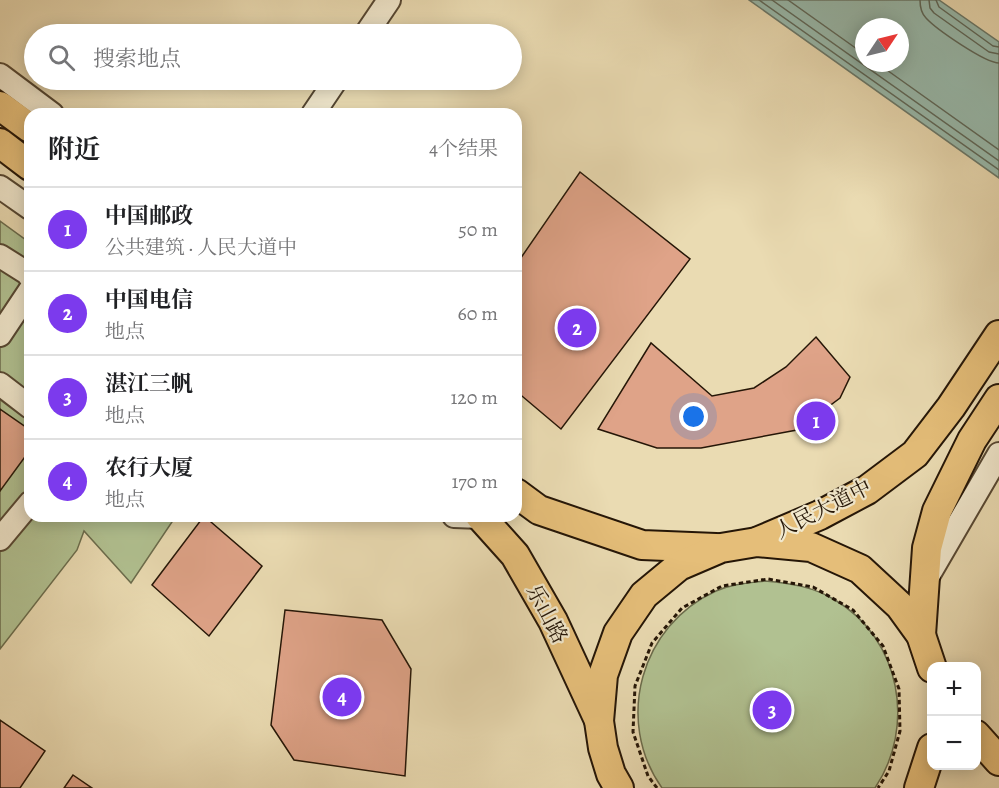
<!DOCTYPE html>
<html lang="zh">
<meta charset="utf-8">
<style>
:root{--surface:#fff;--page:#f2f2f2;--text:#202124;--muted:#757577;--line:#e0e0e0;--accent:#7c3aed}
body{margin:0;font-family:Alegreya,"Noto Serif SC",serif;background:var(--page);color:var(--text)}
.controls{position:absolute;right:18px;bottom:18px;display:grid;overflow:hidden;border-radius:12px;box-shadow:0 3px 15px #0003}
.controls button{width:54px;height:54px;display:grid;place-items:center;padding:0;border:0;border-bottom:2px solid var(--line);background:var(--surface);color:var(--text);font:30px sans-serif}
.compass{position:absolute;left:855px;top:18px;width:54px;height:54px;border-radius:50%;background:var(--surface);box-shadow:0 3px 15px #0003;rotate:55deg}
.you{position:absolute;left:694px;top:417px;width:21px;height:21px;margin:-15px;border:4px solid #fff;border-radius:50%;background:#1a73e8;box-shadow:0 0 0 9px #1a73e833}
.badge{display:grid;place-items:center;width:39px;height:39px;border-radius:50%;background:var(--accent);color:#fff;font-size:20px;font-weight:700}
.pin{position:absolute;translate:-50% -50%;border:3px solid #fff;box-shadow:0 2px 6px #0006}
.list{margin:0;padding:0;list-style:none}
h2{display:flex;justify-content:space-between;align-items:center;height:78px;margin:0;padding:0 24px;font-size:26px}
h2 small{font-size:20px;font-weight:400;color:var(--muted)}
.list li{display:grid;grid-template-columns:39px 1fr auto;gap:18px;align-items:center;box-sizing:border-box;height:84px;padding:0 24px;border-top:2px solid var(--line)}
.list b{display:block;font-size:22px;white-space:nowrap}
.list p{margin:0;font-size:20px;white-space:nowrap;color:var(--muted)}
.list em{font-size:20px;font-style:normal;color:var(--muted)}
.icon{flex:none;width:33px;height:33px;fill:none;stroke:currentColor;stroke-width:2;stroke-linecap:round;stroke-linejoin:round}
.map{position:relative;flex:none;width:999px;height:788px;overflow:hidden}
.search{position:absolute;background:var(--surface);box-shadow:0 3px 15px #0003;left:24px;top:24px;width:498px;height:66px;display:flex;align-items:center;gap:15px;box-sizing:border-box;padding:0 21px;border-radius:33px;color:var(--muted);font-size:22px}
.panel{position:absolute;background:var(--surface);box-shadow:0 3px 15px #0003;left:24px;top:108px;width:498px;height:414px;border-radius:18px}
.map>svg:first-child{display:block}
</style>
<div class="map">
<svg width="999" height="788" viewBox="0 0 999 788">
<rect width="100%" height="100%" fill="#eadbb2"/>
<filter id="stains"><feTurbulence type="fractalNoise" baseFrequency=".00333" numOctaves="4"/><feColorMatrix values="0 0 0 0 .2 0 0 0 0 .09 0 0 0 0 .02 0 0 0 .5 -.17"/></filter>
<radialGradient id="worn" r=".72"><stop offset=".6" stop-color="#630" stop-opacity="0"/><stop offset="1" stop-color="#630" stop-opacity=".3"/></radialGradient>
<g fill="#b1c191" stroke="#6b6c4c" stroke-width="1.5">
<path d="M0,221L30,243V516H176L131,583L84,531L77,550L0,649Z"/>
<path d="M765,581C790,583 814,587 835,600C901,639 916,727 875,788H662C614,720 641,625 716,591C732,584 749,583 765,581Z"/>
</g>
<path fill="#98bbae" stroke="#6a796b" stroke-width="1.5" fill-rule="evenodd" d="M749,0H939L999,42V178ZM864,27H900V63H864Z"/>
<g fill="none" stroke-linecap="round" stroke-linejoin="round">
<g stroke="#5e685a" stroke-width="1.5">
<path d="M759,0L999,170"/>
<path d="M772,0L999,161"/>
<path d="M788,0L864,54"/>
<path d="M920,0C920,7 921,13 926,18C936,29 985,63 999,63"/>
<path d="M929,0L930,8L934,13L989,52L999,54"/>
<path d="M936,0L939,7L993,46L999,47"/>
<path d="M877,63L999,150"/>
</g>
</g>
<g fill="#dfa388" stroke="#251607" stroke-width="1.5">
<path d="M580,172L690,259L561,429L516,391V265Z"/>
<path d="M816,337L850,377L840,398L797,430L701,448H657L598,429L651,343L712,396L754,388L786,367Z"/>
<path d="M0,409L30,430V450L0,491Z"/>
<path d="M204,516L262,566L209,636L152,585Z"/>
<path d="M285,610L382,620L411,669L405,776L294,760L271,725Z"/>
<path d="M0,720L45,751L20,788H0Z"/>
<path d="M73,775L92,788H64Z"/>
</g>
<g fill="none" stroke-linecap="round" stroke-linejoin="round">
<g stroke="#564732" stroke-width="26">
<g id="minor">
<path d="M366,34L389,0"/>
<path d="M0,75L52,114"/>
<path d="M313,114L336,80"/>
<path d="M0,187L30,208"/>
<path d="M0,256L27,273L30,277"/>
<path d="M0,335L30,290"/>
<path d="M0,384L30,407"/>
<path d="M454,516L481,517"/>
<path d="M0,539L30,503"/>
<path d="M927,578L999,454"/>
</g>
</g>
<g stroke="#251607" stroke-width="32">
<g id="major">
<path d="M0,106L30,128"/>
<path d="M0,143L30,166"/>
<path d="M516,493L539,510L642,545L716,548"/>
<path d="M480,516L515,555L553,621L598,718"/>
<path d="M759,541L820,515L867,490L915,454L951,407L999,335"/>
<path d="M921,635L927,548L937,511L972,440L999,399"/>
<path d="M976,735L999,761"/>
<path d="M619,788L611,774L603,748L599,721L603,675L618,633L644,595L679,566L721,548L757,542L811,547L860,569L900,606L921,635L932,668"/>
<path d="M919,788L932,748"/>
</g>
</g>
<path stroke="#251607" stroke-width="3" stroke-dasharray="4.5 3" stroke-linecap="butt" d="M657,788L648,776L633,732L635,686L652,643L682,608L722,586L768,579L813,587L853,610L883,646L899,689L900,731L889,771L878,788"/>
<use href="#minor" stroke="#f1e8cd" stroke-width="22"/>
<use href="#major" stroke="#e5be79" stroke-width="28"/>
</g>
<g text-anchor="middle" stroke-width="4.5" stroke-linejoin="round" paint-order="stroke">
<g font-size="21" fill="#251607" stroke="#f1e8cd">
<text transform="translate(823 509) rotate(-27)" y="7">人民大道中</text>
<text transform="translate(547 614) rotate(62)" y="7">乐山路</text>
</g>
</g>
<rect width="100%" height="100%" filter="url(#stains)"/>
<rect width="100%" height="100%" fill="url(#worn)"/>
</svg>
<div class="controls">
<button>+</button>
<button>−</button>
</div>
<svg class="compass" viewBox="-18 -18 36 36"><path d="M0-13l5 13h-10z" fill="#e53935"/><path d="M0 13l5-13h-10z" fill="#757577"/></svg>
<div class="you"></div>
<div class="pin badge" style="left:816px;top:421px">1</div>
<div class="pin badge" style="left:577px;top:328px">2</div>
<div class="pin badge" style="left:772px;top:710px">3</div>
<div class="pin badge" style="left:342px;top:697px">4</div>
<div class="search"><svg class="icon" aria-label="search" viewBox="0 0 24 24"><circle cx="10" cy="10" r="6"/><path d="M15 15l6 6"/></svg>搜索地点</div>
<section class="panel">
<h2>附近<small>4个结果</small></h2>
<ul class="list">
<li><span class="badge">1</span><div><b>中国邮政</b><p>公共建筑 · 人民大道中</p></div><em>50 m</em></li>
<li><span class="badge">2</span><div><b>中国电信</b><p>地点</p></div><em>60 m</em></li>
<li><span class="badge">3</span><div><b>湛江三帆</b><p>地点</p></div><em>120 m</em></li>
<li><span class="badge">4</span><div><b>农行大厦</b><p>地点</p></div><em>170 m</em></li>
</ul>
</section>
</div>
